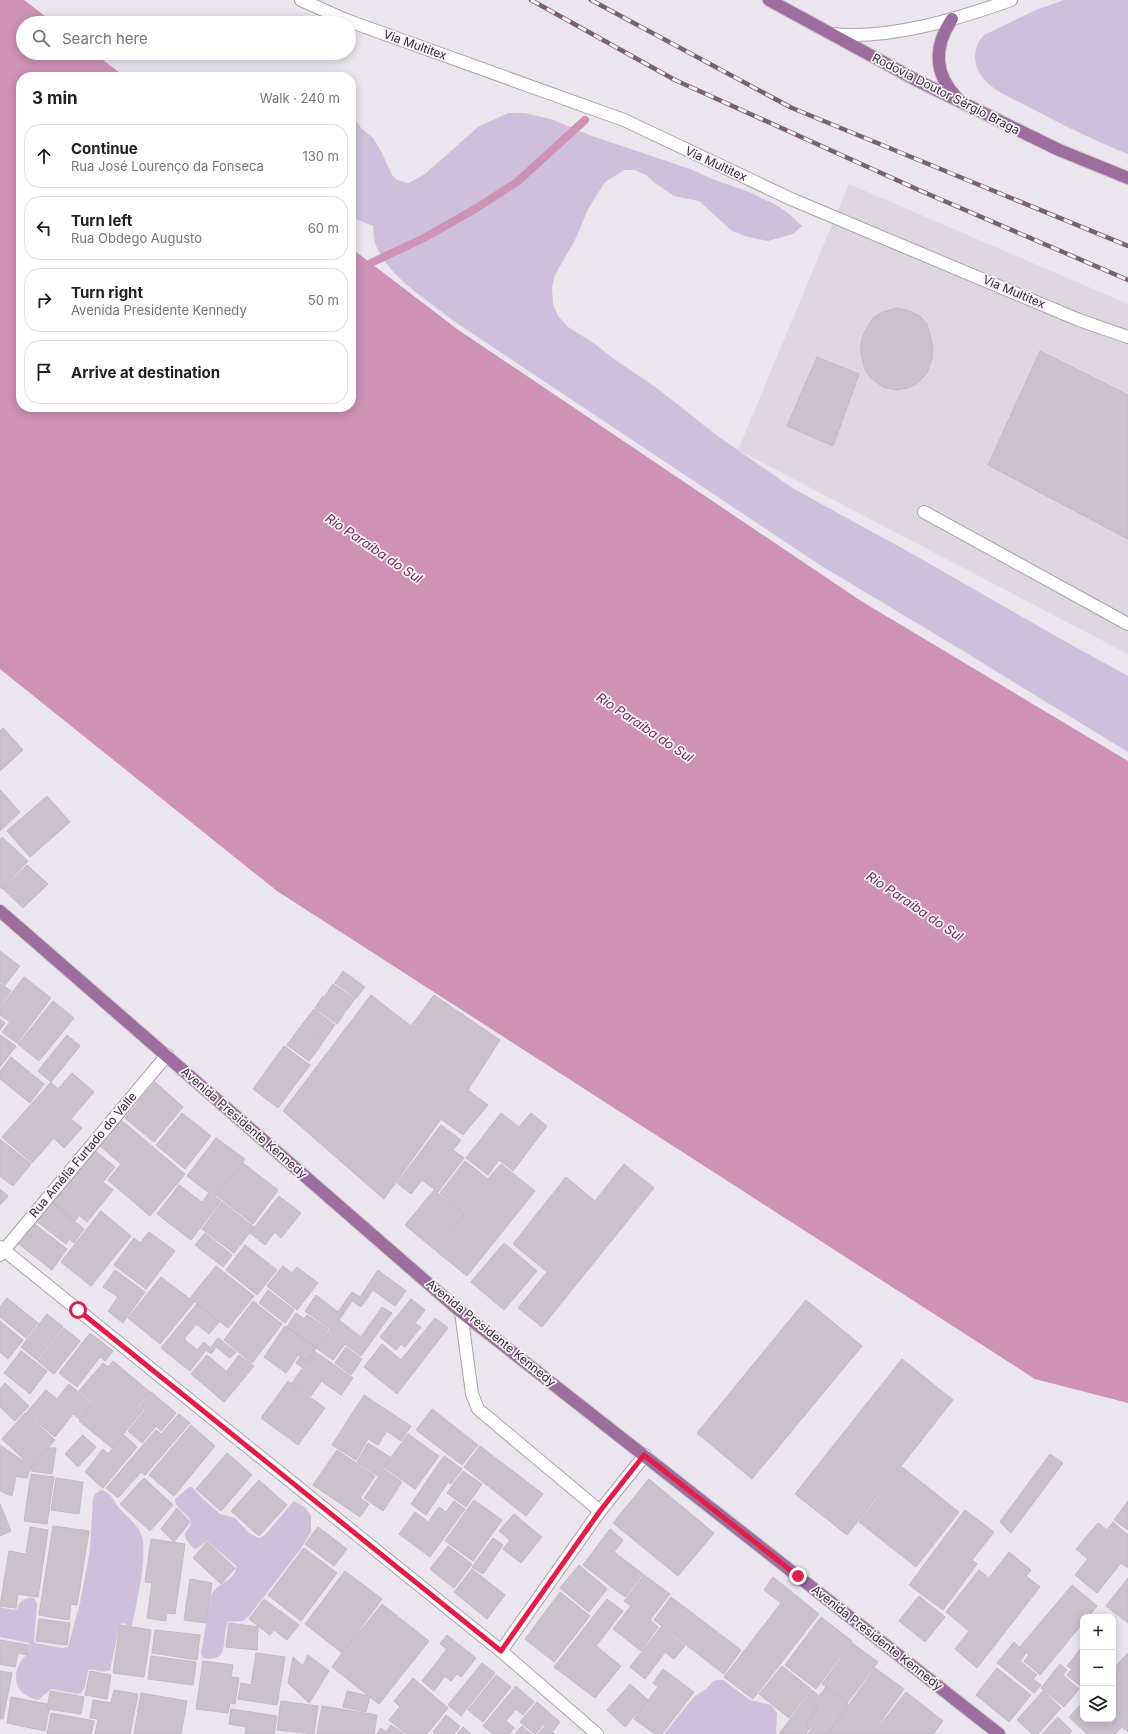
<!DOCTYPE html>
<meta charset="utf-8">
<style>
:root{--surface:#fff;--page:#f2f2f2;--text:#202124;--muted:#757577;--line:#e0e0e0}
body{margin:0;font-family:Inter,sans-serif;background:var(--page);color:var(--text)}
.controls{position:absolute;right:12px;bottom:12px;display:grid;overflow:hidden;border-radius:8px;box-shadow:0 2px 10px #0003}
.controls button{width:36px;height:36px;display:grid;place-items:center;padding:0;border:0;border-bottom:1px solid var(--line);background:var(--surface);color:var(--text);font:20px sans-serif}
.stop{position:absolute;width:12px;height:12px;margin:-9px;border:3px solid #e11d48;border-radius:50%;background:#fff}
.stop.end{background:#e11d48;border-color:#fff;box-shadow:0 1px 4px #0008}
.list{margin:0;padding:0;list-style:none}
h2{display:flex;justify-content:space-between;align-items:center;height:52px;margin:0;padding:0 16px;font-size:17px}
h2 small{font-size:13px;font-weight:400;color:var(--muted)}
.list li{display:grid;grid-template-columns:26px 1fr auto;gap:12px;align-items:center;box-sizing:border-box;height:64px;margin:0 8px 8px;padding:0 8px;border:1px solid var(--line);border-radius:16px}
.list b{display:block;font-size:15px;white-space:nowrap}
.list p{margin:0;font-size:13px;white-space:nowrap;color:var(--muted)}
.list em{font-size:13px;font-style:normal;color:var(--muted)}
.icon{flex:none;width:22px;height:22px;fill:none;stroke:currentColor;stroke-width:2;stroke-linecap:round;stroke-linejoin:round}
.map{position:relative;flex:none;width:1128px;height:1734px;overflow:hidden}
.search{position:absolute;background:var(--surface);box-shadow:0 2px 10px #0003;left:16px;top:16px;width:340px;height:44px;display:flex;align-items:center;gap:10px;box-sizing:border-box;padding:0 14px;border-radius:22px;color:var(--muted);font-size:15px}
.panel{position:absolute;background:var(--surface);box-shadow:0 2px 10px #0003;left:16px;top:72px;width:340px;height:340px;border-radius:16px}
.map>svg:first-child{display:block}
</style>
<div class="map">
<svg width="1128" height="1734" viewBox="0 0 1128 1734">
<rect width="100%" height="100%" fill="#ebe5ed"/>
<path fill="#ded6e0" d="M849,184L1128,304V654L738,450Z"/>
<g fill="#cec0dc">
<path d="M1064,0H1128V154C1092,140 1059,123 1025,105C1011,98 992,90 982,77C972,63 973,47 984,35L1036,10Z"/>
<path d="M351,113L361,128L373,138L381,151L392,175L397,180L409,183L425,174L478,127L508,113H524L551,119L592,136L693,170L712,179L747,191L776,205L788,213L802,226L793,234L768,241L745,236L732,231L699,201L674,196L655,183L646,175L635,170H624L605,182L588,209L576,238L555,275L552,287L553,304L558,316L568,327L595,344L614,359L658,389L719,437L794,489L909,552L1059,638L1128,676V752L950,643L820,565L455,322C428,300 392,280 377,248C373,241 374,234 373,226L351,217Z"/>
<path d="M189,1487H192L201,1497L220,1514L235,1518L249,1533L259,1538L265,1535L294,1501L306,1508L311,1516V1532L300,1550L249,1616L243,1621L228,1622C220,1639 232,1663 203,1658L201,1653L211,1596C215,1583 237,1581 236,1566L207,1541L196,1549C192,1548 191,1546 189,1543C179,1532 190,1532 191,1522C188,1513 175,1509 175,1499Z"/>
<path d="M101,1490C111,1492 113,1501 120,1509C127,1517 137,1524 141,1534C149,1553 136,1604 132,1625L130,1627L124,1623L120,1624L110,1670C103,1674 95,1668 88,1670L85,1687L81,1693L78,1694L51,1689L38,1700C19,1696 11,1682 19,1665C23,1656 32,1654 29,1643L0,1637V1607L13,1610L17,1609C20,1601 24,1597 34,1598L37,1604L34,1640L35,1643L62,1648L68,1647L80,1603L90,1550L93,1499L95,1494Z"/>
<path d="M717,1680H723L750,1700L771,1705L777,1713L776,1734H664L694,1697L707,1688L713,1681Z"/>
</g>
<path fill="#cd92b6" d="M0,0H24L54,23H23V53H94L125,77H21V407H351V248L457,329L861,601L1128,761V1403L1035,1379L277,891L0,669Z"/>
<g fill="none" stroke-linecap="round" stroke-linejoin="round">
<path stroke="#cd92b6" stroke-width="8" d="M371,263L424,238L475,209L517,182L585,120"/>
</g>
<g fill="#cbc1cd" stroke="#c3b7c6">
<path d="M896,308L909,311L920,316L927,324L933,347L932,359L927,373L918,383L908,388L896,390L883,387L872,379L865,370L861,354V342L865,331L873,318L883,312Z"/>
<path d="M1040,351L1128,395V539L988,465Z"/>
<path d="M817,357L859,374L833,446L787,426Z"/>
<path d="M3,728L23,750L0,771V731Z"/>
<path d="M0,790L20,812L0,831Z"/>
<path d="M47,796L70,822L30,857L7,831Z"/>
<path d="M2,837L28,861L2,889L0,887V840Z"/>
<path d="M27,865L48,884L23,908L3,889Z"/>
<path d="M0,951L20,966L5,985L0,981Z"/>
<path d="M343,971L365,987L356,998L335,983Z"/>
<path d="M24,977L51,998L17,1043L2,1032L10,1022L0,1015V1008Z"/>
<path d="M0,983L11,991L0,1006Z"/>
<path d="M333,984L355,999L346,1011L325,996Z"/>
<path d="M371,995L411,1026L434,995L500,1040L468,1090L488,1105L463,1135L441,1119L384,1199L283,1111Z"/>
<path d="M323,996L345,1012L337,1024L315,1008Z"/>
<path d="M53,1001L74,1018L39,1061L18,1044Z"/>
<path d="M314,1009L335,1025L322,1043L301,1026Z"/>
<path d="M0,1019L5,1023L0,1030Z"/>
<path d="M300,1027L322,1044L309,1061L287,1045Z"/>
<path d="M0,1035L16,1046L0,1067Z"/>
<path d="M67,1035L80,1046L51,1082L38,1071Z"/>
<path d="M284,1046L310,1065L278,1108L253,1089Z"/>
<path d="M11,1057L44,1084L30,1103L0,1079V1071Z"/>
<path d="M72,1073L94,1092L71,1119L82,1128L64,1148L54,1138L32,1163L2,1137L51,1082L58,1089Z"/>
<path d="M155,1082L183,1107L154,1142L125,1118Z"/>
<path d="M182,1113L211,1136L185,1169L156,1145Z"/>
<path d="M501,1113L519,1127L531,1113L547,1126L513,1171L499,1160L488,1175L466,1158Z"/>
<path d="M121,1120L185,1174L150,1216L108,1180L121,1164L100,1146Z"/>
<path d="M441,1125L461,1140L453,1150L464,1158L438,1192L422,1180L411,1194L397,1183Z"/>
<path d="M216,1138L245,1159L215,1197L221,1201L191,1240L157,1214L179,1185L202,1202L209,1193L187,1176Z"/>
<path d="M0,1139L31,1164L13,1186L0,1176Z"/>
<path d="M93,1149L115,1167L103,1182L113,1190L87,1222L79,1215L75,1221L52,1202Z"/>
<path d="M465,1161L488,1179L501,1164L535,1191L467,1276L436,1251L465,1214L440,1193Z"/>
<path d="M243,1163L278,1190L253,1224L217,1196Z"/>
<path d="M624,1164L654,1188L542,1327L518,1308L547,1272L513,1244L566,1177L595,1201Z"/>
<path d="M0,1189L8,1196L0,1205Z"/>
<path d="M434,1190L464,1214L435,1250L405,1225Z"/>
<path d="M279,1196L301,1213L281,1238L275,1232L265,1245L250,1233Z"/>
<path d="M50,1201L84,1229L74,1243L69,1239L66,1244L35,1220Z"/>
<path d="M222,1202L254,1227L234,1253L202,1229Z"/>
<path d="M101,1211L131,1236L91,1286L61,1262Z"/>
<path d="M32,1222L67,1249L52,1270L16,1242Z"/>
<path d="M149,1232L175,1251L146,1289L114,1265L134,1238L140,1243Z"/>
<path d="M205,1233L232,1255L223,1267L195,1245Z"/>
<path d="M504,1243L537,1271L504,1310L471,1282Z"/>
<path d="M245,1245L277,1270L257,1295L226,1270Z"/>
<path d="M216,1266L254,1296L228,1328L190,1298Z"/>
<path d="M283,1266L292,1273L297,1267L318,1283L297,1310L267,1286Z"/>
<path d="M115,1270L145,1292L123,1323L108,1311L118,1297L103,1287Z"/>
<path d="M378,1270L406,1291L395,1306L373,1290L361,1307L352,1301L339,1320L361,1337L382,1307L392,1313L361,1356L345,1344L333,1360L316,1348L330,1329L305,1311L316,1295L338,1312L352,1292L360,1297Z"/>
<path d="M161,1277L194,1302L160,1344L128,1318Z"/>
<path d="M268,1290L294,1310L285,1323L259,1303Z"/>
<path d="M7,1298L38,1323L26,1338L0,1317V1307Z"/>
<path d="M411,1299L425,1310L415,1323L421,1327L405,1347L401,1344L396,1350L380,1337Z"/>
<path d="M806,1300L862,1346L752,1479L697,1433Z"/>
<path d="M253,1301L282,1324L252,1363L224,1340Z"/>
<path d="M197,1304L219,1322L209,1334L196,1324L184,1339L197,1350L204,1342L210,1348L218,1338L236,1352L230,1358L216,1347L211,1354L206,1350L190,1371L161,1348Z"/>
<path d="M296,1313L304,1319L307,1315L328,1329L316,1347L287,1327Z"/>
<path d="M47,1314L63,1327L37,1360L21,1347Z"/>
<path d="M435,1318L448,1328L397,1394L364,1367L382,1344L401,1360Z"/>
<path d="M0,1321L23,1340L8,1359L0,1352Z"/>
<path d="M285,1326L316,1348L307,1361L298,1355L286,1373L264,1357Z"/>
<path d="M64,1328L80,1341L54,1374L38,1361Z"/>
<path d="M90,1333L113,1351L105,1361L100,1357L77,1387L59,1373Z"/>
<path d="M346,1347L362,1359L351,1375L335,1363Z"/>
<path d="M21,1351L47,1371L30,1394L4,1373Z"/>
<path d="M314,1351L353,1378L341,1395L296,1363L300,1357L307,1362Z"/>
<path d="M207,1355L240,1383L224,1402L191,1374Z"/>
<path d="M239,1355L254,1366L241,1382L227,1371Z"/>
<path d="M902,1359L953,1400L847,1535L795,1494Z"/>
<path d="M113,1361L150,1392L138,1406L143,1410L112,1448L79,1421L93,1403L79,1391L103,1363L108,1367Z"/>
<path d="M302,1369L321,1382L311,1396L292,1383Z"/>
<path d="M288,1381L325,1408L298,1445L261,1418Z"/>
<path d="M5,1383L29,1406L15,1421L0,1407V1389Z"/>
<path d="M69,1384L92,1404L79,1419L73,1414L55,1437L26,1413L46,1390L57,1399Z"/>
<path d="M151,1392L176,1413L161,1431L156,1426L142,1443L128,1431L145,1410L140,1406Z"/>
<path d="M364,1395L411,1426L401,1441L387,1431L378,1445L368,1439L356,1460L332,1445Z"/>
<path d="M432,1409L478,1445L462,1465L416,1430Z"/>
<path d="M25,1413L55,1440L31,1466L2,1439Z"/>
<path d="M179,1414L190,1423L145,1475L141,1472L118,1498L106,1488L156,1430L161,1434Z"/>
<path d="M191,1425L215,1446L174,1496L149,1475Z"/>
<path d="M408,1434L439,1456L415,1489L384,1467Z"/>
<path d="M83,1435L96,1447L78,1467L65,1454Z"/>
<path d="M124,1435L137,1447L103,1488L85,1472L103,1449L108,1454Z"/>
<path d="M368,1443L390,1457L378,1476L357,1462Z"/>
<path d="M0,1445L31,1466L27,1478L16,1476L12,1496L0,1491Z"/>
<path d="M480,1446L543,1494L526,1516L464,1467Z"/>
<path d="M49,1448H56L52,1474L31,1471L32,1466Z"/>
<path d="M337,1450L375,1476L360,1498L369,1504L360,1517L313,1485Z"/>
<path d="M227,1453L252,1475L221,1511L196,1489Z"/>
<path d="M1050,1454L1063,1463L1011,1533L1000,1522Z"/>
<path d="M444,1456L462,1469L451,1484L448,1482L426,1515L411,1504Z"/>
<path d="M902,1467L959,1512L916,1567L859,1522Z"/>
<path d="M384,1469L402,1482L383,1511L364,1498Z"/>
<path d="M463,1471L482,1484L466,1507L447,1493Z"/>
<path d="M31,1474L54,1477L47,1524L24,1521Z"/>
<path d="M56,1478L83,1482L79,1514L51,1510Z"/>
<path d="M144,1478L173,1505L150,1531L120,1504Z"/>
<path d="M649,1479L714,1533L678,1576L613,1523Z"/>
<path d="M259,1480L287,1505L259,1536L231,1511Z"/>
<path d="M474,1500L502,1520L473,1561L445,1541Z"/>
<path d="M454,1501L465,1509L430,1557L399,1534L415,1512L428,1522L439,1507L446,1512Z"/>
<path d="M1128,1501V1530L1114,1520Z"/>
<path d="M0,1504L11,1531L0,1536Z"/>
<path d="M177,1508L190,1522L174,1542L161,1529Z"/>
<path d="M965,1510L994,1532L972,1560L977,1564L943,1610L909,1585Z"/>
<path d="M514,1514L542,1537L521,1563L503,1549L510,1540L499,1531Z"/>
<path d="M1113,1522L1128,1535V1568L1121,1563L1097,1593L1075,1575L1088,1559L1076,1549L1098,1523L1107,1530Z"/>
<path d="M53,1526L89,1531L77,1605L71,1604L69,1620L39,1615Z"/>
<path d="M30,1527L48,1530L38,1597L18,1594L16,1608L0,1606L9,1551L26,1554Z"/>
<path d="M318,1527L347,1549L334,1566L305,1544Z"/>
<path d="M610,1529L623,1540L614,1552L643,1574L625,1597L583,1565Z"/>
<path d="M493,1538L503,1545L483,1574L472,1567Z"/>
<path d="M151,1539L185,1544L175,1614L167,1613L166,1621L147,1618L152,1583L145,1582Z"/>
<path d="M207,1542L235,1568L221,1584L193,1558Z"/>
<path d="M448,1546L472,1564L454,1588L430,1569Z"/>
<path d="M304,1548L337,1573L301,1621L268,1595Z"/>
<path d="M1009,1552L1031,1570L1026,1576L1040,1587L977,1668L955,1649L969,1631L946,1612L979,1570L989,1578Z"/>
<path d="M579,1565L607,1589L589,1612L560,1588Z"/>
<path d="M472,1569L505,1595L487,1619L454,1592Z"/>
<path d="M345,1571L382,1599L342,1653L305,1624Z"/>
<path d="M644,1575L670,1594L650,1620L658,1627L641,1651L613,1629L631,1606L624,1601Z"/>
<path d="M773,1577L819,1614L753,1699L724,1677L781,1603L764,1590Z"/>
<path d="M1128,1578V1623L1106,1606Z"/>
<path d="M190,1579L212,1583L206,1623L184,1620Z"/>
<path d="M1072,1585L1097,1606L1088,1617H1083V1623L1040,1675L1024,1661L1029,1655L1020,1647Z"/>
<path d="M560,1592L590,1616L554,1662L525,1639Z"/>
<path d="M919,1596L945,1617L925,1642L899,1621Z"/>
<path d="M671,1597L741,1650L724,1674L654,1620Z"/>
<path d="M264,1599L299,1625L287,1640L274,1630L270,1635L249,1619Z"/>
<path d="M607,1599L623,1611L596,1646L621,1666L595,1698L554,1667Z"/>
<path d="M382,1604L429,1641L379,1704L332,1667L342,1653Z"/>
<path d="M821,1617L852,1641L816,1689L785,1665Z"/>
<path d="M39,1619L70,1623L67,1645L36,1641Z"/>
<path d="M229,1623L258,1627L257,1650L226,1647Z"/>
<path d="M120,1625L151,1630L144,1677L113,1673Z"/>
<path d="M661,1627L685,1646L674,1659L665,1652L645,1679L630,1667Z"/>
<path d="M155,1630L200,1635L197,1660L152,1653Z"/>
<path d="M447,1635L476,1658L461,1677L457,1674L451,1681L445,1676L434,1691L422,1681L447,1649L440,1644Z"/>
<path d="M0,1640L29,1645L27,1655L18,1653L15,1667L0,1664Z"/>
<path d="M1014,1642L1026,1653L1020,1661L1037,1675L1033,1679L1041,1685L1034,1693L997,1663Z"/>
<path d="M852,1643L878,1662L847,1703L822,1684Z"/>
<path d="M1083,1646V1688L1067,1675L1072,1669L1067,1666Z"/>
<path d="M256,1653L285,1657L277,1705L238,1699L241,1683L251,1685Z"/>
<path d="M1128,1653V1732L1122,1727L1115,1734H1087L1069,1717L1083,1702V1719H1113V1669Z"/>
<path d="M308,1655L329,1671L309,1703L288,1683L293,1657L303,1666Z"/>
<path d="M151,1656L196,1662L193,1685L148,1679Z"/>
<path d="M203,1661L233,1665L231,1677L239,1678L235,1704L230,1703L228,1713L196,1709Z"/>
<path d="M482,1663L495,1673L461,1716L448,1705Z"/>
<path d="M1060,1664L1067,1670L1063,1675L1079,1689L1064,1707L1041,1688Z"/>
<path d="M782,1666L811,1689L789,1718L759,1694Z"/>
<path d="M875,1668L904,1689L872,1734H828Z"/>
<path d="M997,1668L1031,1695L1009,1722L976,1695Z"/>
<path d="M663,1669L694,1692L662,1734H655L634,1719L658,1687L653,1683Z"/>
<path d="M0,1671L12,1673L3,1719H0Z"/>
<path d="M90,1671L111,1675L107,1699L85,1695Z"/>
<path d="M496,1675L511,1687L483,1722L468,1710Z"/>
<path d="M413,1678L448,1708L427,1734H406L389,1720L400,1707L394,1701Z"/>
<path d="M630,1684L648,1700L625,1727L607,1710Z"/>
<path d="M516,1686L534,1702L523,1715L516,1709L506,1721L514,1728L509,1734H493L483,1726Z"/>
<path d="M826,1687L849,1705L827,1734H808L811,1730L806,1726L819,1708L813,1704Z"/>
<path d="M114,1690L138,1694L130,1734H95L98,1719L90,1718L93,1700L111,1703Z"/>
<path d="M812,1690L818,1695L812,1704L818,1708L805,1726L809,1729L806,1734H779Z"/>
<path d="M50,1691L84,1697L81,1714L47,1709Z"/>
<path d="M347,1691L370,1696L366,1712L343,1707Z"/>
<path d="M1043,1691L1061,1708L1038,1734H1032L1017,1720Z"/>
<path d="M906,1692L943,1721L933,1734H873Z"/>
<path d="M141,1693L187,1701L181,1734H134Z"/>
<path d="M11,1697L47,1704V1709H49L45,1731L7,1723Z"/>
<path d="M281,1701L318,1706L314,1734L277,1730Z"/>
<path d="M537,1702L560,1722L553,1731L544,1724L535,1734L520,1722Z"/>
<path d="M322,1706L377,1715L374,1734H317Z"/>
<path d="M231,1709L277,1716L274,1734H245L246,1727L229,1724Z"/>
<path d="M51,1713L94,1721L91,1734H47Z"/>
<path d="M446,1715L460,1726L454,1734H435L433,1732Z"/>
<path d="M1058,1717L1072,1731L1069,1734H1042Z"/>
<path d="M391,1725L404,1734H377L381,1728L386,1732Z"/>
<path d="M522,1726L531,1734H515Z"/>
<path d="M545,1726L555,1734H538Z"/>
<path d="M463,1727L471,1734H457Z"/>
</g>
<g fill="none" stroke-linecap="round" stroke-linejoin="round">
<g stroke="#aca0ae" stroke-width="14">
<g id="minor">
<path d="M301,0L346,20L624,120L791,199L1079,320L1128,337"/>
<path d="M832,34C889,40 958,19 1011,0"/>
<path d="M924,512L1128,624"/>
<path d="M0,1247L501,1651L597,1734"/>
<path d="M0,1255L167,1055"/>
<path d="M461,1312L472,1394L478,1409L600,1511"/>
<path d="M501,1651L600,1511L645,1455"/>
</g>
</g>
<g stroke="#c8c2c9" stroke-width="14">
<g id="major">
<path d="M769,0L916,80L1059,150L1128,178"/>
<path d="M952,19C934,46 933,73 957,98"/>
<path d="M0,911L461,1312L999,1734"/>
</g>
</g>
<use href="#minor" stroke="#fff" stroke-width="12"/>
<use href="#major" stroke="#9d6d9e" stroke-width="12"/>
<g stroke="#786078" stroke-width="4.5">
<g id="rail">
<path d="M531,0L675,80L921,191L1128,280"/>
<path d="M591,0L792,108L1128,246"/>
</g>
</g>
<use href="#rail" stroke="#f8f5f9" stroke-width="3" stroke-dasharray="9" stroke-linecap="butt"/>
</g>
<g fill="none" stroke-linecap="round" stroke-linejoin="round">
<path stroke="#e11d48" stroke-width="5" d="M78,1310L501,1651L600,1511L644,1455L798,1576"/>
</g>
<g text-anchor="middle" stroke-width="3.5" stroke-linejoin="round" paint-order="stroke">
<g font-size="12" fill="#3c253d" stroke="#f8f5f9">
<text transform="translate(415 45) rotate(20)" y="4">Via Multitex</text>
<text transform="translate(946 94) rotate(27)" y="4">Rodovia Doutor Sérgio Braga</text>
<text transform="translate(716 164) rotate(25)" y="4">Via Multitex</text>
<text transform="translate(1014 292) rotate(23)" y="4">Via Multitex</text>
<text transform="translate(244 1123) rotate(41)" y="4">Avenida Presidente Kennedy</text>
<text transform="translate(83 1155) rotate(-50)" y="4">Rua Amélia Furtado do Valle</text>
<text transform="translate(491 1333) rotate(39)" y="4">Avenida Presidente Kennedy</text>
<text transform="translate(877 1638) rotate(38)" y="4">Avenida Presidente Kennedy</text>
</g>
<g font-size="13" font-style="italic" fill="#742454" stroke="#f8f5f9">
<text transform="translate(374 548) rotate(34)" y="5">Rio Paraíba do Sul</text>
<text transform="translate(645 727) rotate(34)" y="5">Rio Paraíba do Sul</text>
<text transform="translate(915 906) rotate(34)" y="5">Rio Paraíba do Sul</text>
</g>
</g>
</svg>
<div class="controls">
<button>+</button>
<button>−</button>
<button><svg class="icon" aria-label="layers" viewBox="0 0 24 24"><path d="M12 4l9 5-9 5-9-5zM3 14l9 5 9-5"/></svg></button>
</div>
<div class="stop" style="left:78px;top:1310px"></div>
<div class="stop end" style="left:798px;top:1576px"></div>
<div class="search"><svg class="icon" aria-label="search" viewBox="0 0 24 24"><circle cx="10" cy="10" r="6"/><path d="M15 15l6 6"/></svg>Search here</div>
<section class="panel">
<h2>3 min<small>Walk · 240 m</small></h2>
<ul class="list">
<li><svg class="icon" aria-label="ahead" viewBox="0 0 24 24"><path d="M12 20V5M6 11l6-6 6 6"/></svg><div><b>Continue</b><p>Rua José Lourenço da Fonseca</p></div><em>130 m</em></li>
<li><svg class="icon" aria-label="left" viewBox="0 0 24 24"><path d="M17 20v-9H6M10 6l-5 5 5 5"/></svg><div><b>Turn left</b><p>Rua Obdego Augusto</p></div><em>60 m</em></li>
<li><svg class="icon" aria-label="right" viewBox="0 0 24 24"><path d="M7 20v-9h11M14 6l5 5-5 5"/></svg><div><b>Turn right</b><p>Avenida Presidente Kennedy</p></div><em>50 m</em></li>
<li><svg class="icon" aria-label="arrive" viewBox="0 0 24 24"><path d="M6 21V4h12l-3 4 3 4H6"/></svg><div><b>Arrive at destination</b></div></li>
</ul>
</section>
</div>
